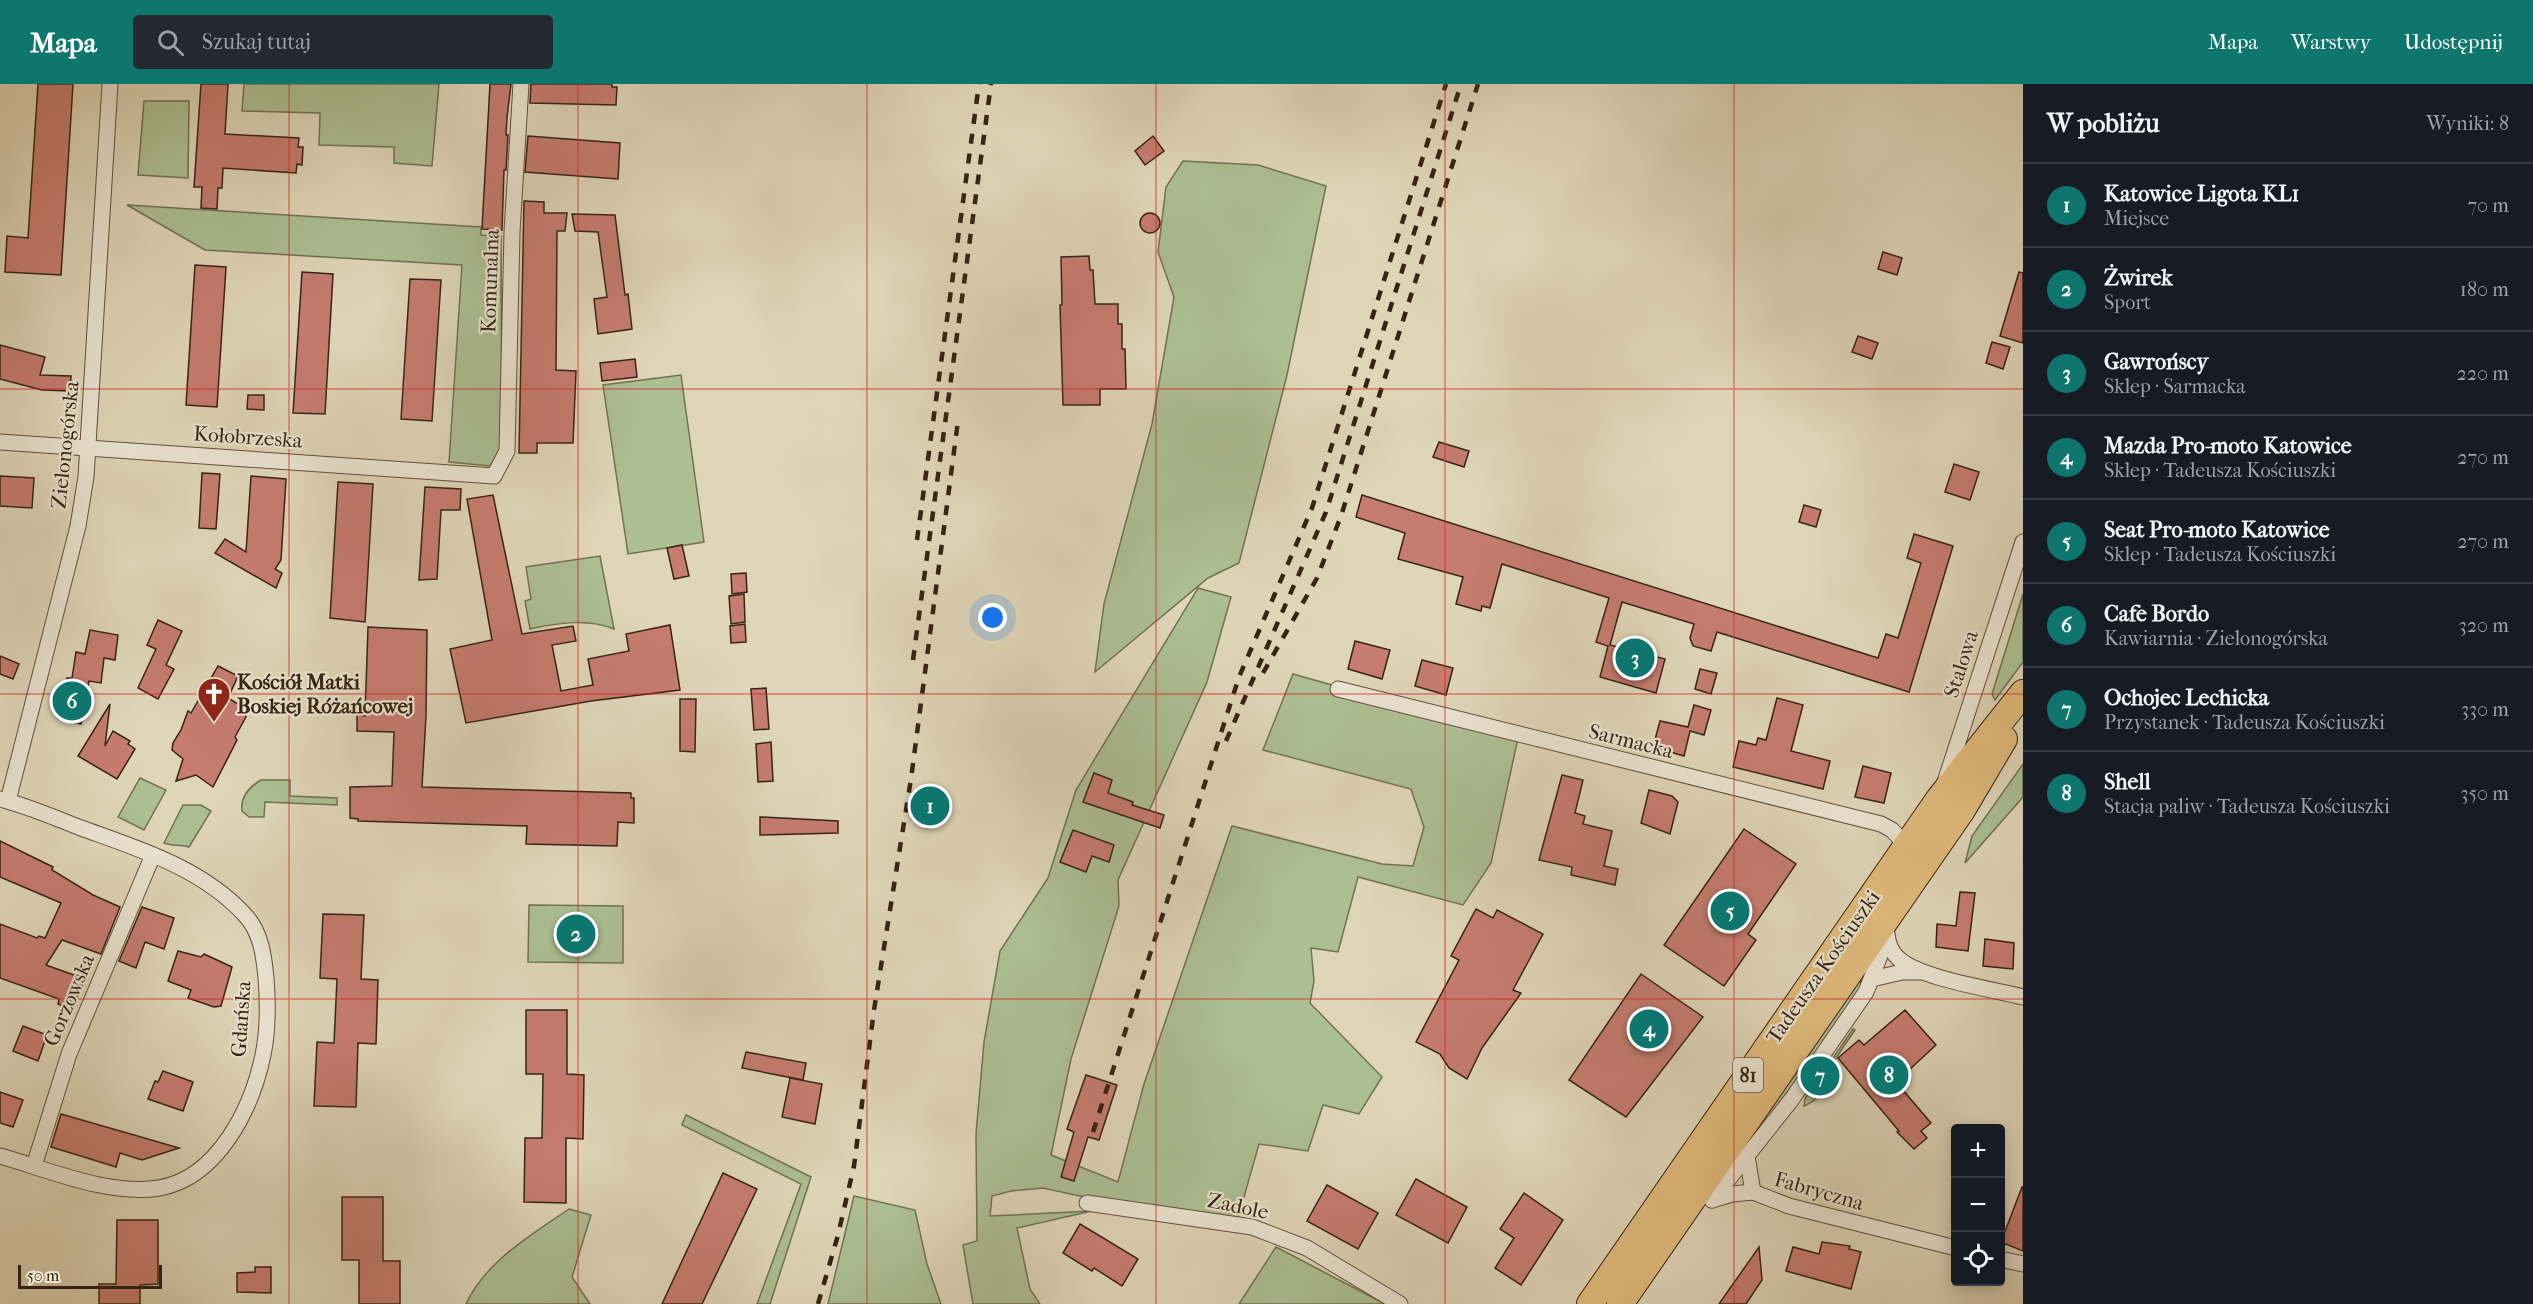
<!DOCTYPE html>
<html lang="pl">
<meta charset="utf-8">
<style>
:root{--surface:#171b24;--page:#242831;--text:#f1f3f6;--muted:#9ea1a6;--line:#363941;--accent:#0f766e}
body{margin:0;font-family:"IM FELL French Canon",serif;background:var(--page);color:var(--text)}
.controls{position:absolute;right:18px;bottom:18px;display:grid;overflow:hidden;border-radius:6px;box-shadow:0 3px 15px #0003}
.controls button{width:54px;height:54px;display:grid;place-items:center;padding:0;border:0;border-bottom:2px solid var(--line);background:var(--surface);color:var(--text);font:30px sans-serif}
.scale{position:absolute;left:18px;bottom:15px;width:144px;box-sizing:border-box;padding-left:6px;border:3px solid #362412;border-top:0;font-size:16px;line-height:21px;white-space:nowrap;color:#362412;-webkit-text-stroke:4px #eae4d1;paint-order:stroke}
.you{position:absolute;left:993px;top:534px;width:21px;height:21px;margin:-15px;border:4px solid #fff;border-radius:50%;background:#1a73e8;box-shadow:0 0 0 9px #1a73e833}
.badge{display:grid;place-items:center;width:39px;height:39px;border-radius:50%;background:var(--accent);color:#fff;font-size:20px;font-weight:700}
.pin{position:absolute;translate:-50% -50%;border:3px solid #fff;box-shadow:0 2px 6px #0006}
.list{margin:0;padding:0;list-style:none}
h2{display:flex;justify-content:space-between;align-items:center;height:78px;margin:0;padding:0 24px;font-size:26px}
h2 small{font-size:20px;font-weight:400;color:var(--muted)}
.list li{display:grid;grid-template-columns:39px 1fr auto;gap:18px;align-items:center;box-sizing:border-box;height:84px;padding:0 24px;border-top:2px solid var(--line)}
.list b{display:block;font-size:22px;white-space:nowrap}
.list p{margin:0;font-size:20px;white-space:nowrap;color:var(--muted)}
.list em{font-size:20px;font-style:normal;color:var(--muted)}
.icon{flex:none;width:33px;height:33px;fill:none;stroke:currentColor;stroke-width:2;stroke-linecap:round;stroke-linejoin:round}
.map{position:relative;flex:none;width:2023px;height:1220px;overflow:hidden}
header{display:flex;align-items:center;gap:36px;box-sizing:border-box;height:84px;padding:0 30px;background:var(--accent);color:#fff}
header strong{font-size:28px}
nav{display:flex;gap:33px;margin-inline-start:auto;font-size:21px}
.search{width:420px;height:54px;background:var(--page);display:flex;align-items:center;gap:15px;box-sizing:border-box;padding:0 21px;border-radius:6px;color:var(--muted);font-size:22px}
main{display:flex}
aside{flex:1;background:var(--surface)}
.map>svg:first-child{display:block}
</style>
<header>
<strong>Mapa</strong>
<div class="search"><svg class="icon" aria-label="search" viewBox="0 0 24 24"><circle cx="10" cy="10" r="6"/><path d="M15 15l6 6"/></svg>Szukaj tutaj</div>
<nav><a>Mapa</a><a>Warstwy</a><a>Udostępnij</a></nav>
</header>
<main>
<div class="map">
<svg width="2023" height="1220" viewBox="0 0 2023 1220">
<rect width="100%" height="100%" fill="#dfd6b8"/>
<filter id="stains"><feTurbulence type="fractalNoise" baseFrequency=".00333" numOctaves="4"/><feColorMatrix values="0 0 0 0 .2 0 0 0 0 .09 0 0 0 0 .02 0 0 0 .5 -.17"/></filter>
<radialGradient id="worn" r=".72"><stop offset=".6" stop-color="#630" stop-opacity="0"/><stop offset="1" stop-color="#630" stop-opacity=".3"/></radialGradient>
<g fill="#acbf93" stroke="#717252" stroke-width="1.5">
<path d="M244,0H439L432,82L394,79V63L319,61L320,29L242,27Z"/>
<path d="M144,17H189L188,94L138,91Z"/>
<path d="M1183,77L1258,81L1326,102L1287,291L1239,479L1208,494L1095,588L1104,520L1152,340L1174,213L1158,168L1166,103Z"/>
<path d="M127,121L481,143V151L501,152L502,365L490,382L449,378L462,181L205,166Z"/>
<path d="M681,291L704,458L628,470L603,301Z"/>
<path d="M600,472L614,545C588,534 557,539 530,545L525,517L531,515L526,483Z"/>
<path d="M1198,504L1231,513L1207,598L1118,796L1119,822L1071,975L1051,1071L1118,1098L1144,1000L1232,742L1382,780L1413,782L1424,743L1411,705L1263,666L1293,590L1518,654L1491,779L1463,821L1358,793L1338,868L1311,864L1314,897L1310,919L1382,993L1359,1030L1323,1021L1308,1067L1259,1060L1238,1134L1094,1115L1043,1104L1011,1107L992,1112L990,1132L1092,1127L1017,1144L1030,1205L1040,1220H973L963,1161L977,1157L976,1050L984,958L1000,867L1048,794L1076,706Z"/>
<path d="M2023,510V578L1995,616L1992,610Z"/>
<path d="M2023,680V713L1965,779L1972,752Z"/>
<path d="M140,694L166,706L144,746L118,733Z"/>
<path d="M261,696H290V712L337,714V721L265,718L264,733H249L242,727C240,712 249,703 261,696Z"/>
<path d="M183,721H201L211,727L189,763C182,760 176,763 164,759Z"/>
<path d="M529,821L623,822V879L528,878Z"/>
<path d="M1859,895L1861,897L1860,905L1848,924L1756,1053L1750,1048Z"/>
<path d="M1853,945L1855,946C1847,957 1839,969 1832,981C1822,998 1828,1012 1804,1022L1805,1015L1809,1008L1815,1011L1823,1000L1818,996Z"/>
<path d="M686,1031L811,1093L770,1220H757L801,1100L682,1041Z"/>
<path d="M854,1112L915,1126L927,1180L941,1220H828Z"/>
<path d="M569,1125L591,1131L572,1193L590,1220H466C486,1177 531,1151 569,1125Z"/>
<path d="M1276,1163L1385,1220H1239Z"/>
</g>
<g fill="#c67c70" stroke="#362412" stroke-width="1.5">
<path d="M38,0H73L61,191L5,188L7,152L28,154Z"/>
<path d="M201,0H228L225,50L299,54L298,63H303L302,81L297,80L296,89L223,84L222,104H218L217,125L201,124L202,103H194Z"/>
<path d="M490,0H511L507,33L506,51H508L506,86H504L502,146L482,145Z"/>
<path d="M531,0H612V3H617L616,21L530,19Z"/>
<path d="M528,52L620,59L618,95L525,88Z"/>
<path d="M1153,52L1164,67L1145,81L1135,67Z"/>
<path d="M524,117L544,118V129H567L565,147H557L556,286L576,287L573,359H537V369H519Z"/>
<circle cx="1150" cy="139" r="10"/>
<path d="M572,130L615,131L625,211L628,210L632,245L598,250L594,215L607,213L598,148L575,147Z"/>
<path d="M1883,168L1902,174L1897,191L1878,185Z"/>
<path d="M1089,172L1090,186H1093L1095,220H1118V240H1122V265H1125L1126,305H1100V321H1063L1060,221H1062L1061,173Z"/>
<path d="M195,181L226,183L217,323L186,321Z"/>
<path d="M302,188L333,190L325,330L293,329Z"/>
<path d="M2019,188L2023,189V259L2000,252Z"/>
<path d="M410,195L441,196L432,337L401,335Z"/>
<path d="M1858,252L1878,259L1872,275L1852,268Z"/>
<path d="M1992,258L2010,263L2003,285L1986,279Z"/>
<path d="M0,261L45,273L40,291L71,292L70,307L42,306L0,295Z"/>
<path d="M635,275L637,293L602,297L600,279Z"/>
<path d="M248,311H264V326L247,325Z"/>
<path d="M1439,358L1469,367L1464,383L1433,373Z"/>
<path d="M1954,380L1979,388L1970,416L1945,408Z"/>
<path d="M202,389L220,390L216,445L199,444Z"/>
<path d="M0,392L34,394L32,424L0,422Z"/>
<path d="M251,392L286,395L281,476L275,485L282,489L276,504L215,469L225,455L246,468Z"/>
<path d="M338,398L373,400L365,538L330,534Z"/>
<path d="M425,403L461,405L460,426H441L437,495L419,496Z"/>
<path d="M493,411L522,550L573,542L576,557L552,561L561,607L593,601L588,575L629,567L626,550L670,541L680,606L591,617L466,639L450,565L492,556L467,415Z"/>
<path d="M1362,411L1878,574L1886,550L1898,554L1921,479L1907,474L1914,450L1953,462L1909,608L1717,548L1711,567L1693,562L1690,554L1694,540L1622,518L1610,561L1665,575L1656,609L1600,593L1608,562L1596,558L1609,514L1502,480L1490,524L1482,522L1481,527L1456,520L1463,493L1398,475L1405,449L1356,433Z"/>
<path d="M1804,421L1821,426L1816,443L1799,438Z"/>
<path d="M682,461L689,492L674,495L667,464Z"/>
<path d="M746,489L747,508L732,510L731,490Z"/>
<path d="M744,510L745,538L731,540L729,512Z"/>
<path d="M158,536L182,547L166,581L174,585L158,615L138,604L156,565L147,561Z"/>
<path d="M745,540L746,558L731,559L730,542Z"/>
<path d="M368,543L427,546L426,632L422,703L631,709V714H634V739L618,738L617,762L526,760L527,742L358,737V735L350,734V703L392,702L394,648L357,647V631L365,632Z"/>
<path d="M90,546L118,551L115,576L104,574L101,599L89,597L81,640L58,634L67,594H72L76,568L85,570Z"/>
<path d="M1355,557L1390,566L1382,595L1348,585Z"/>
<path d="M0,572L19,580L13,595L0,590Z"/>
<path d="M1422,576L1453,584L1446,611L1415,602Z"/>
<path d="M218,582L238,592L228,614L243,623L246,633L235,653L237,656L213,703L196,691L176,697L183,675L172,666L173,659L181,646L188,627L191,629Z"/>
<path d="M1700,585L1717,589L1711,610L1695,605Z"/>
<path d="M766,604L769,645L754,646L751,605Z"/>
<path d="M1777,614L1803,621L1791,667L1830,677L1823,705L1733,683L1739,657L1756,661L1758,654L1766,656Z"/>
<path d="M680,615H696L695,668L680,667Z"/>
<path d="M110,620L105,662L113,647L130,657L128,660L135,665L117,695L78,672Z"/>
<path d="M1694,621L1711,626L1704,651L1690,647L1684,672L1653,663L1660,637L1688,643Z"/>
<path d="M771,658L773,697L758,698L756,660Z"/>
<path d="M1863,682L1891,689L1884,719L1855,713Z"/>
<path d="M1094,689L1112,696L1108,709L1133,718L1132,721L1164,731L1160,744L1083,718Z"/>
<path d="M1562,691L1583,696L1575,729L1585,732L1583,740L1612,747L1604,782L1618,785L1615,801L1571,791L1572,783L1539,776Z"/>
<path d="M931,701L937,703L943,711L940,736L935,743L926,744L918,740L917,735L920,710L922,705Z"/>
<path d="M1649,706L1672,712L1678,718L1670,750L1641,739Z"/>
<path d="M760,733L838,737V749L760,751Z"/>
<path d="M1744,745L1796,780L1748,850L1756,856L1724,902L1664,861Z"/>
<path d="M1073,746L1114,761L1109,778L1092,772L1086,788L1060,778Z"/>
<path d="M0,757L53,783L52,786L93,811L120,823L101,870L62,856L46,881L85,895L71,925L58,920L59,915L0,894V840L37,854L39,852L45,854L61,819L0,793Z"/>
<path d="M1960,808L1975,809L1968,867L1936,863L1937,840L1956,842Z"/>
<path d="M142,823L174,834L164,865L145,858L136,884L119,877Z"/>
<path d="M1476,825L1493,834L1497,826L1543,850L1513,906L1521,909L1482,964L1467,995L1449,984L1440,970L1416,958L1459,876L1451,872Z"/>
<path d="M323,830L364,831L361,895L378,896L376,960L358,959L356,1023L314,1022L317,958L334,959L337,895L320,894Z"/>
<path d="M1985,855L2014,859L2013,885L1983,882Z"/>
<path d="M178,867L201,873L204,870L232,883L221,922L214,923L188,914L191,906L168,897Z"/>
<path d="M1641,890L1703,933L1626,1033L1569,996Z"/>
<path d="M526,926H567V990L584,991L583,1055L566,1054V1119L524,1118L525,1054H542L543,990H526Z"/>
<path d="M1905,926L1936,961L1896,998L1931,1039L1921,1047L1927,1054L1914,1065L1897,1048L1899,1047L1838,974L1859,956L1864,961Z"/>
<path d="M23,942L47,951L38,977L13,967Z"/>
<path d="M746,968L806,979L803,996L742,984Z"/>
<path d="M163,987L193,998L183,1027L148,1015L155,997L158,998Z"/>
<path d="M1086,991L1117,1001L1099,1056L1088,1053L1074,1097L1061,1093L1074,1048L1067,1045Z"/>
<path d="M790,994L822,1000L815,1040L782,1033Z"/>
<path d="M0,1008L23,1016L13,1043L0,1039Z"/>
<path d="M61,1030L141,1053L179,1064L142,1076L120,1069L116,1083L84,1073L51,1063Z"/>
<path d="M723,1089L757,1105L702,1220H662Z"/>
<path d="M1416,1095L1467,1123L1448,1159L1396,1131Z"/>
<path d="M1327,1101L1378,1129L1358,1165L1307,1137Z"/>
<path d="M2022,1103H2023V1167L2001,1158Z"/>
<path d="M1524,1109L1563,1136L1521,1201L1495,1184L1514,1154L1500,1145Z"/>
<path d="M342,1113H383V1177H400V1220H359V1176H342Z"/>
<path d="M117,1136H158V1200L140,1201V1220H99V1200H116Z"/>
<path d="M1080,1140L1138,1175L1122,1202L1094,1184L1092,1187L1063,1169Z"/>
<path d="M1822,1158L1850,1162L1849,1165L1861,1168L1851,1205L1786,1187L1793,1163L1819,1170Z"/>
<path d="M1759,1163L1762,1196L1746,1220H1719Z"/>
<path d="M255,1183H271V1209L237,1208V1189L255,1188Z"/>
</g>
<g fill="none" stroke-linecap="round" stroke-linejoin="round">
<g stroke="#60503c" stroke-width="17">
<g id="minor">
<path d="M0,358L494,392L507,367L512,148L521,0"/>
<path d="M1338,605L1881,740L1892,746L1907,762"/>
<path d="M1944,701L2023,458"/>
<path d="M0,715C28,722 55,734 81,744C139,765 202,784 245,831C261,848 264,872 266,894C268,919 268,947 263,971C252,1024 218,1094 159,1104C109,1112 49,1086 0,1072"/>
<path d="M8,717L78,442L86,393L110,0"/>
<path d="M1887,850C1888,859 1892,869 1899,875C1922,895 1992,905 2023,913"/>
<path d="M1872,895L1902,888H1921"/>
<path d="M1747,1072L1753,1108"/>
<path d="M34,1082L69,970L153,771"/>
<path d="M1712,1116L1792,1015L1866,908L1887,853"/>
<path d="M1712,1116L1732,1110L1753,1108L1789,1122L1956,1164"/>
<path d="M1087,1119L1252,1143L1307,1164L1400,1220"/>
<path d="M2000,1175L2023,1180"/>
</g>
</g>
<g stroke="#362412" stroke-width="28">
<g id="primary">
<path d="M1590,1220L1939,715L2023,609"/>
<path d="M1620,1220L1962,726L2004,655"/>
</g>
</g>
<use href="#minor" stroke="#eae4d1" stroke-width="15"/>
<use href="#primary" stroke="#e0bb7c" stroke-width="26"/>
<g stroke="#362412" stroke-width="4.5" stroke-dasharray="10 10" stroke-linecap="butt">
<path d="M917,456L979,0"/>
<path d="M913,576L991,0"/>
<path d="M1263,589L1317,494L1341,432L1478,0"/>
<path d="M1226,657L1326,428L1461,0"/>
<path d="M1093,1048L1239,593L1312,424L1446,0"/>
<path d="M818,1220L838,1151L854,1082L874,926L911,695L958,337"/>
</g>
</g>
<path fill="none" stroke="#d62828" stroke-width="1.5" stroke-opacity="0.55" d="M289,0V1220M578,0V1220M867,0V1220M1156,0V1220M1445,0V1220M1734,0V1220M0,305H2023M0,610H2023M0,915H2023"/>
<defs>
<g id="church-pin" transform="scale(1.725)"><path d="M0 17L-7.5 6A9.5 9.5 0 1 1 7.5 6Z" fill="#8f2418" stroke="#eae4d1"/><path d="M-1.2-6h2.4v3.5h3.3v2.4h-3.3V6h-2.4V-.1h-3.3v-2.4h3.3Z" fill="#fff"/></g>
</defs>
<g fill-rule="evenodd">
<use href="#church-pin" x="214" y="610"/>
</g>
<g text-anchor="middle" stroke-width="4.5" stroke-linejoin="round" paint-order="stroke">
<rect fill="#eae4d1" stroke="#6c5e4b" stroke-width="1.5" x="1733" y="974" width="30" height="34" rx="4.5"/>
<g font-size="20" font-weight="bold" fill="#362412">
<text x="1748" y="998">81</text>
</g>
<g font-size="21" fill="#362412" stroke="#eae4d1">
<text transform="translate(490 197) rotate(-88)" y="7">Komunalna</text>
<text transform="translate(248 353) rotate(4)" y="7">Kołobrzeska</text>
<text transform="translate(65 361) rotate(-84)" y="7">Zielonogórska</text>
<text transform="translate(1961 580) rotate(-72)" y="7">Stalowa</text>
<text transform="translate(1631 657) rotate(14)" y="7">Sarmacka</text>
<text transform="translate(1823 883) rotate(-55)" y="7">Tadeusza Kościuszki</text>
<text transform="translate(69 916) rotate(-67)" y="7">Gorzowska</text>
<text transform="translate(241 935) rotate(-86)" y="7">Gdańska</text>
<text transform="translate(1819 1107) rotate(16)" y="7">Fabryczna</text>
<text transform="translate(1238 1122) rotate(12)" y="7">Zadole</text>
</g>
<g font-size="21" font-weight="bold" fill="#362412" stroke="#eae4d1" text-anchor="start">
<text x="237" y="605">Kościół Matki<tspan x="237" dy="24">Boskiej Różańcowej</tspan></text>
</g>
</g>
<rect width="100%" height="100%" filter="url(#stains)"/>
<rect width="100%" height="100%" fill="url(#worn)"/>
</svg>
<div class="controls">
<button>+</button>
<button>−</button>
<button><svg class="icon" aria-label="locate" viewBox="0 0 24 24"><circle cx="12" cy="12" r="6"/><path d="M12 2v4M12 18v4M2 12h4M18 12h4"/></svg></button>
</div>
<div class="scale">50 m</div>
<div class="you"></div>
<div class="pin badge" style="left:930px;top:722px">1</div>
<div class="pin badge" style="left:576px;top:850px">2</div>
<div class="pin badge" style="left:1635px;top:574px">3</div>
<div class="pin badge" style="left:1649px;top:945px">4</div>
<div class="pin badge" style="left:1730px;top:827px">5</div>
<div class="pin badge" style="left:72px;top:617px">6</div>
<div class="pin badge" style="left:1820px;top:992px">7</div>
<div class="pin badge" style="left:1889px;top:991px">8</div>
</div>
<aside>
<h2>W pobliżu<small>Wyniki: 8</small></h2>
<ul class="list">
<li><span class="badge">1</span><div><b>Katowice Ligota KL1</b><p>Miejsce</p></div><em>70 m</em></li>
<li><span class="badge">2</span><div><b>Żwirek</b><p>Sport</p></div><em>180 m</em></li>
<li><span class="badge">3</span><div><b>Gawrońscy</b><p>Sklep · Sarmacka</p></div><em>220 m</em></li>
<li><span class="badge">4</span><div><b>Mazda Pro-moto Katowice</b><p>Sklep · Tadeusza Kościuszki</p></div><em>270 m</em></li>
<li><span class="badge">5</span><div><b>Seat Pro-moto Katowice</b><p>Sklep · Tadeusza Kościuszki</p></div><em>270 m</em></li>
<li><span class="badge">6</span><div><b>Cafe Bordo</b><p>Kawiarnia · Zielonogórska</p></div><em>320 m</em></li>
<li><span class="badge">7</span><div><b>Ochojec Lechicka</b><p>Przystanek · Tadeusza Kościuszki</p></div><em>330 m</em></li>
<li><span class="badge">8</span><div><b>Shell</b><p>Stacja paliw · Tadeusza Kościuszki</p></div><em>350 m</em></li>
</ul>
</aside>
</main>
